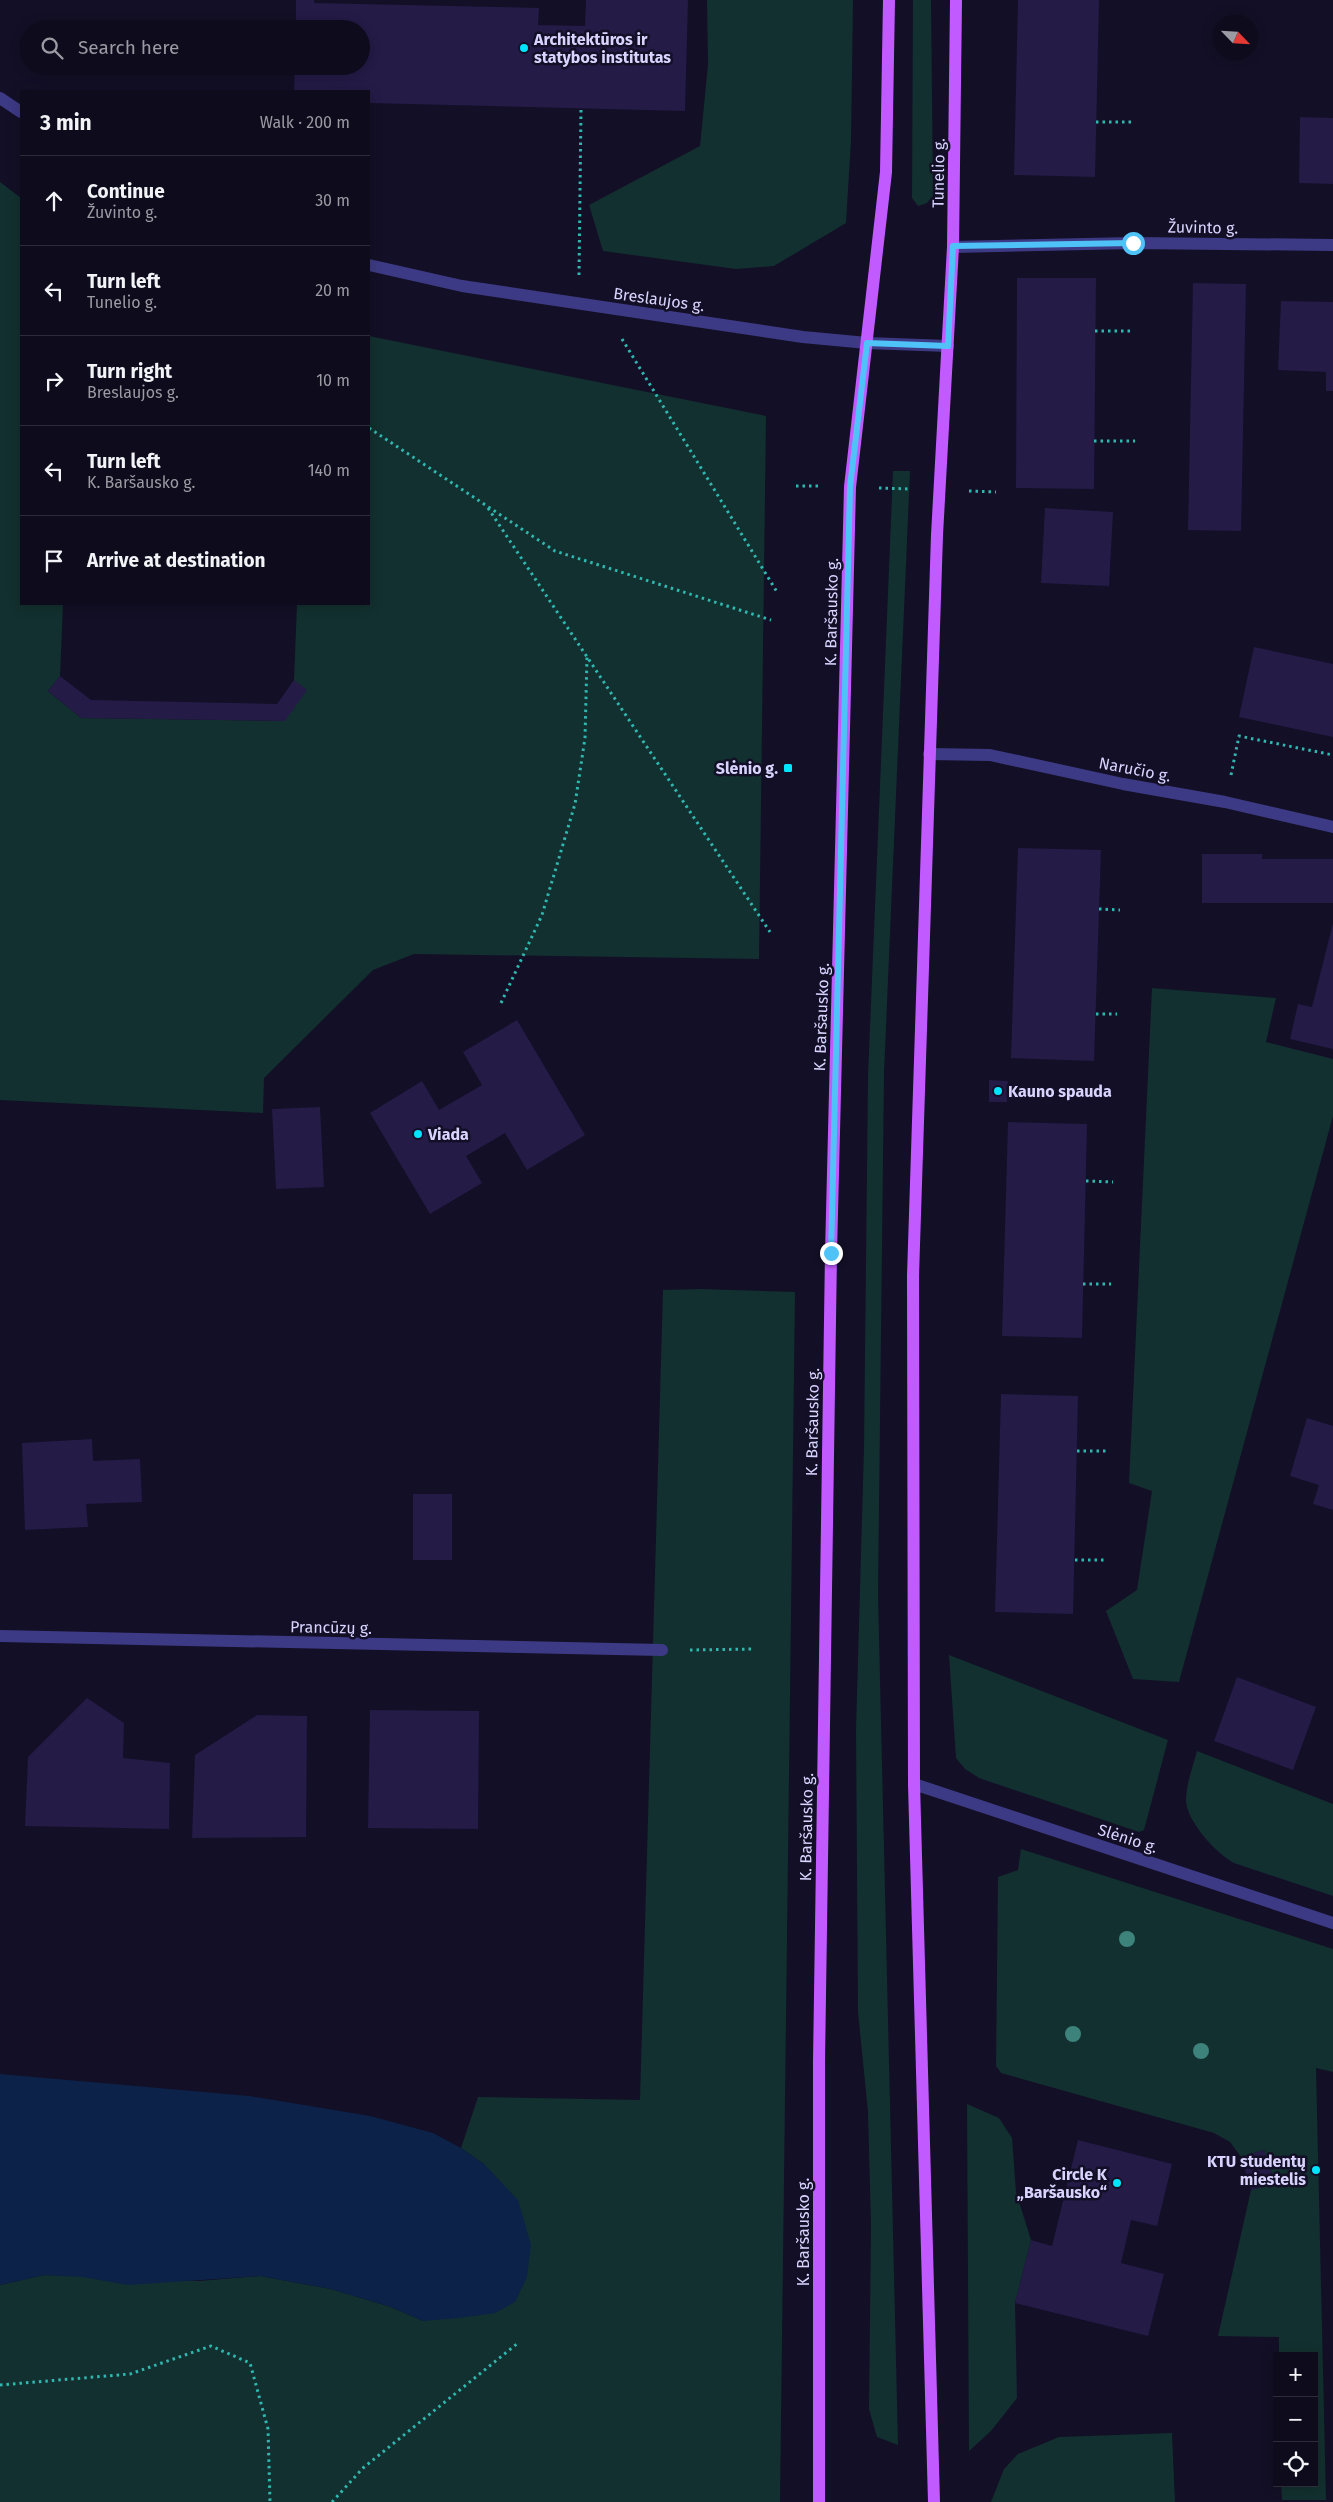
<!DOCTYPE html>
<meta charset="utf-8">
<style>
:root{--surface:#0e0b1c;--page:#1c1929;--text:#f1f3f6;--muted:#9b9ba3;--line:#2e2b3b}
body{margin:0;font-family:"Fira Sans",sans-serif;background:var(--page);color:var(--text)}
.controls{position:absolute;right:15px;bottom:15px;display:grid;overflow:hidden;border-radius:0px;box-shadow:0 2px 12px #0003}
.controls button{width:45px;height:45px;display:grid;place-items:center;padding:0;border:0;border-bottom:1px solid var(--line);background:var(--surface);color:var(--text);font:25px sans-serif}
.compass{position:absolute;left:1213px;top:15px;width:45px;height:45px;border-radius:50%;background:var(--surface);box-shadow:0 2px 12px #0003;rotate:115deg}
.stop{position:absolute;width:15px;height:15px;margin:-11px;border:4px solid #4fc3f7;border-radius:50%;background:#fff}
.stop.end{background:#4fc3f7;border-color:#fff;box-shadow:0 1px 5px #0008}
.list{margin:0;padding:0;list-style:none}
h2{display:flex;justify-content:space-between;align-items:center;height:65px;margin:0;padding:0 20px;font-size:21px}
h2 small{font-size:16px;font-weight:400;color:var(--muted)}
.list li{display:grid;grid-template-columns:32px 1fr auto;gap:15px;align-items:center;box-sizing:border-box;height:90px;padding:0 20px;border-top:1px solid var(--line)}
.list b{display:block;font-size:19px;white-space:nowrap}
.list p{margin:0;font-size:16px;white-space:nowrap;color:var(--muted)}
.list em{font-size:16px;font-style:normal;color:var(--muted)}
.icon{flex:none;width:28px;height:28px;fill:none;stroke:currentColor;stroke-width:2;stroke-linecap:round;stroke-linejoin:round}
.map{position:relative;flex:none;width:1333px;height:2502px;overflow:hidden}
.search{position:absolute;background:var(--surface);box-shadow:0 2px 12px #0003;left:20px;top:20px;width:350px;height:55px;display:flex;align-items:center;gap:12px;box-sizing:border-box;padding:0 18px;border-radius:28px;color:var(--muted);font-size:19px}
.panel{position:absolute;background:var(--surface);box-shadow:0 2px 12px #0003;left:20px;top:90px;width:350px;height:515px;border-radius:0px}
.map>svg:first-child{display:block}
</style>
<div class="map">
<svg width="1333" height="2502" viewBox="0 0 1333 2502">
<rect width="100%" height="100%" fill="#130f26"/>
<g fill="#12302f">
<path d="M707,0H853L851,140L846,223L774,266L736,269L603,251L589,205L700,146L708,64Z"/>
<path d="M913,0H931L933,196L927,203L918,206L912,198Z"/>
<path d="M0,182L21,198V604H63L60,676L48,691L81,718L285,721L294,680L297,604H369V336L766,416L759,959L414,954L373,970L264,1078L263,1113L0,1100Z"/>
<path d="M893,471H910L884,1073L878,1594L898,2445L877,2437L869,2409L871,2226L868,2112L858,2012L856,1729L864,1448L868,1076Z"/>
<path d="M1152,988L1276,998L1266,1042L1333,1059V1116L1179,1682L1133,1679L1106,1611L1137,1590L1152,1491L1129,1483Z"/>
<path d="M701,1289L795,1292L780,2502H0V2285L44,2275L199,2281L260,2276L331,2289L391,2307L423,2321L485,2165L461,2148L478,2097L640,2100L663,1290Z"/>
<path d="M949,1655L1168,1740L1144,1830L1139,1832L979,1778L965,1769L956,1758Z"/>
<path d="M1197,1751L1333,1804V1896L1234,1863C1217,1854 1186,1821 1186,1800C1186,1785 1193,1766 1197,1751Z"/>
<path d="M1021,1849L1333,1949V2072L1316,2068L1326,2500H1282L1281,2483H1314V2356H1279V2337L1218,2336L1251,2190L1275,2183L1264,2150L1241,2157L1230,2142L1214,2133L1001,2073L996,2066L998,1877L1018,1870Z"/>
<path d="M967,2104L999,2118L1012,2138L1016,2192L1031,2240L1015,2303L1017,2398L991,2431L969,2451Z"/>
<path d="M1172,2433L1175,2502H991L1004,2469L1018,2454L1059,2437Z"/>
</g>
<path fill="#0c2248" d="M0,2074L249,2096L370,2116L433,2133L461,2148L485,2165L518,2200L531,2245L527,2277L515,2302L495,2313L459,2318L423,2321L391,2307L331,2289L260,2276L128,2285L83,2277L44,2275L0,2285Z"/>
<g fill="#241b47">
<path d="M296,0H314V3L539,8L538,25L585,26L586,0H688L685,111L369,103V91H294L295,66H361V29H296Z"/>
<path d="M1018,0H1099L1095,177L1014,175Z"/>
<path d="M1300,117L1333,118V184L1299,183Z"/>
<path d="M1017,278H1096L1094,489L1016,488Z"/>
<path d="M1193,283L1246,284L1241,531L1188,530Z"/>
<path d="M1281,301L1333,302V391H1326V372L1278,370Z"/>
<path d="M1045,508L1113,512L1109,586L1041,583Z"/>
<path d="M1254,647L1333,664V737L1239,717Z"/>
<path d="M60,676L91,700L277,704L294,680L307,690L285,721L81,718L48,691Z"/>
<path d="M1018,848L1101,850L1094,1061L1011,1058Z"/>
<path d="M1202,854H1262V859H1333V903H1202Z"/>
<path d="M1333,923V1049L1290,1039L1298,1004L1312,1007Z"/>
<path d="M517,1020L585,1135L527,1170L505,1133L466,1156L482,1183L430,1214L370,1113L422,1081L439,1110L482,1085L463,1052Z"/>
<path d="M989,1080L1008,1081L1007,1102H989Z"/>
<path d="M320,1107L324,1187L276,1189L272,1109Z"/>
<path d="M1008,1122L1087,1124L1082,1338L1002,1336Z"/>
<path d="M1001,1394L1078,1396L1073,1614L995,1612Z"/>
<path d="M1307,1418L1333,1426V1510L1313,1504L1319,1485L1290,1476Z"/>
<path d="M92,1439L93,1461L140,1459L142,1502L86,1504L88,1527L25,1530L22,1443Z"/>
<rect x="413" y="1494" width="39" height="66"/>
<path d="M1237,1677L1316,1707L1293,1770L1214,1741Z"/>
<path d="M87,1698L124,1723L123,1758L170,1763L169,1829L25,1826L28,1757Z"/>
<path d="M370,1710L479,1711L478,1829L368,1828Z"/>
<path d="M257,1715L307,1716L306,1837L192,1838L195,1755Z"/>
<path d="M1078,2140L1172,2164L1157,2226L1131,2220L1121,2263L1164,2274L1148,2336L1015,2303L1031,2240L1052,2246Z"/>
<path d="M1264,2150L1275,2183L1251,2190L1241,2157Z"/>
</g>
<g fill="none" stroke-linecap="round" stroke-linejoin="round">
<g stroke="#2fb8b0" stroke-width="3" stroke-dasharray="2.5 4" stroke-linecap="butt">
<path d="M1096,122H1132"/>
<path d="M579,275L581,108"/>
<path d="M1095,331H1134"/>
<path d="M622,339L777,592"/>
<path d="M369,428L555,551L771,620"/>
<path d="M1094,441H1135"/>
<path d="M796,486H821"/>
<path d="M879,488L911,489"/>
<path d="M969,491L996,492"/>
<path d="M488,508L770,932"/>
<path d="M1231,775L1239,736L1333,755"/>
<path d="M1099,909L1120,910"/>
<path d="M501,1003L542,915L575,804L585,738L587,657"/>
<path d="M1096,1014H1117"/>
<path d="M1086,1181L1113,1182"/>
<path d="M1083,1284H1111"/>
<path d="M1077,1451H1107"/>
<path d="M1075,1560H1104"/>
<path d="M690,1650L753,1649"/>
<path d="M0,2385L130,2374L211,2346L250,2363L268,2429L270,2502"/>
<path d="M332,2502L363,2468L518,2343"/>
</g>
<g stroke="#3d3a85" stroke-width="12">
<path d="M953,247L1133,243L1333,245"/>
<path d="M929,754L990,755L1123,784L1225,802L1333,827"/>
<path d="M0,1636L662,1650"/>
<path d="M914,1784L1333,1923"/>
</g>
<g stroke="#3d3a85" stroke-width="12">
<path d="M0,98L21,112"/>
<path d="M369,265L462,286L803,337L867,343L948,346"/>
</g>
<g stroke="#c25bff" stroke-width="12">
<path d="M819,2502V2062L831,1253L850,487L886,172L889,0"/>
<path d="M934,2502L914,1784L913,1276L937,535L953,247L956,0"/>
</g>
</g>
<g fill="#3d827b">
<circle cx="1127" cy="1939" r="8"/>
<circle cx="1073" cy="2034" r="8"/>
<circle cx="1201" cy="2051" r="8"/>
</g>
<g fill="none" stroke-linecap="round" stroke-linejoin="round">
<path stroke="#4fc3f7" stroke-width="6" d="M831,1253L850,487L867,343L948,346L953,246L1133,243"/>
</g>
<g fill="#00e5ff" stroke="#130f26" stroke-width="2">
<circle cx="524" cy="48" r="5"/>
<rect x="783" y="763" width="10" height="10" rx="2.5"/>
<circle cx="998" cy="1091" r="5"/>
<circle cx="418" cy="1134" r="5"/>
<circle cx="1316" cy="2170" r="5"/>
<circle cx="1117" cy="2183" r="5"/>
</g>
<g text-anchor="middle" stroke-width="5" stroke-linejoin="round" paint-order="stroke">
<g font-size="16" font-weight="bold" fill="#d9d4ff" stroke="#130f26" text-anchor="start">
<text x="534" y="45">Architektūros ir<tspan x="534" dy="18">statybos institutas</tspan></text>
<text x="778" y="774" text-anchor="end">Slėnio g.</text>
<text x="1008" y="1097">Kauno spauda</text>
<text x="428" y="1140">Viada</text>
<text x="1306" y="2167" text-anchor="end">KTU studentų<tspan x="1306" dy="18">miestelis</tspan></text>
<text x="1107" y="2180" text-anchor="end">Circle K<tspan x="1107" dy="18">„Baršausko“</tspan></text>
</g>
<g font-size="16" fill="#d9d4ff" stroke="#130f26">
<text transform="translate(938 173) rotate(-89)" y="6">Tunelio g.</text>
<text transform="translate(1203 227) rotate(1)" y="6">Žuvinto g.</text>
<text transform="translate(659 299) rotate(8)" y="6">Breslaujos g.</text>
<text transform="translate(831 612) rotate(-89)" y="6">K. Baršausko g.</text>
<text transform="translate(1135 769) rotate(11)" y="6">Naručio g.</text>
<text transform="translate(821 1017) rotate(-88)" y="6">K. Baršausko g.</text>
<text transform="translate(812 1422) rotate(-89)" y="6">K. Baršausko g.</text>
<text transform="translate(331 1627) rotate(1)" y="6">Prancūzų g.</text>
<text transform="translate(806 1827) rotate(-89)" y="6">K. Baršausko g.</text>
<text transform="translate(1128 1838) rotate(18)" y="6">Slėnio g.</text>
<text transform="translate(803 2232) rotate(-90)" y="6">K. Baršausko g.</text>
</g>
</g>
</svg>
<div class="controls">
<button>+</button>
<button>−</button>
<button><svg class="icon" aria-label="locate" viewBox="0 0 24 24"><circle cx="12" cy="12" r="6"/><path d="M12 2v4M12 18v4M2 12h4M18 12h4"/></svg></button>
</div>
<svg class="compass" viewBox="-18 -18 36 36"><path d="M0-13l5 13h-10z" fill="#e53935"/><path d="M0 13l5-13h-10z" fill="#9b9ba3"/></svg>
<div class="stop" style="left:1133px;top:243px"></div>
<div class="stop end" style="left:831px;top:1253px"></div>
<div class="search"><svg class="icon" aria-label="search" viewBox="0 0 24 24"><circle cx="10" cy="10" r="6"/><path d="M15 15l6 6"/></svg>Search here</div>
<section class="panel">
<h2>3 min<small>Walk · 200 m</small></h2>
<ul class="list">
<li><svg class="icon" aria-label="ahead" viewBox="0 0 24 24"><path d="M12 20V5M6 11l6-6 6 6"/></svg><div><b>Continue</b><p>Žuvinto g.</p></div><em>30 m</em></li>
<li><svg class="icon" aria-label="left" viewBox="0 0 24 24"><path d="M17 20v-9H6M10 6l-5 5 5 5"/></svg><div><b>Turn left</b><p>Tunelio g.</p></div><em>20 m</em></li>
<li><svg class="icon" aria-label="right" viewBox="0 0 24 24"><path d="M7 20v-9h11M14 6l5 5-5 5"/></svg><div><b>Turn right</b><p>Breslaujos g.</p></div><em>10 m</em></li>
<li><svg class="icon" aria-label="left" viewBox="0 0 24 24"><path d="M17 20v-9H6M10 6l-5 5 5 5"/></svg><div><b>Turn left</b><p>K. Baršausko g.</p></div><em>140 m</em></li>
<li><svg class="icon" aria-label="arrive" viewBox="0 0 24 24"><path d="M6 21V4h12l-3 4 3 4H6"/></svg><div><b>Arrive at destination</b></div></li>
</ul>
</section>
</div>
